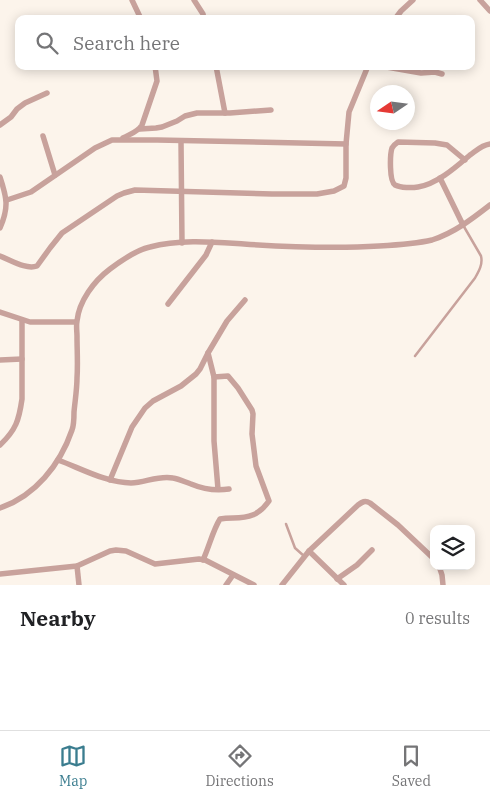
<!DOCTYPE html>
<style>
:root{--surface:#fff;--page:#f2f2f2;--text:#202124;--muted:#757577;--line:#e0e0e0;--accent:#3b7d8f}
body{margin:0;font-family:"IBM Plex Serif",serif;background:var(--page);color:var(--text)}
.controls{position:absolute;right:15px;bottom:15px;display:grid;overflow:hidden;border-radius:10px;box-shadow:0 2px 12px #0003}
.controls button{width:45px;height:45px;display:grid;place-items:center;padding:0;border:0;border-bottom:1px solid var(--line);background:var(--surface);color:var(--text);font:25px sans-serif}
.compass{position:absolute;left:370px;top:85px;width:45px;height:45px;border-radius:50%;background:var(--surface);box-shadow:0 2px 12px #0003;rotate:257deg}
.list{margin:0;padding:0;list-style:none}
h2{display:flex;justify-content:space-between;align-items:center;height:65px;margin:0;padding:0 20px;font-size:21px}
h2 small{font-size:16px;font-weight:400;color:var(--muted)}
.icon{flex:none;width:28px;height:28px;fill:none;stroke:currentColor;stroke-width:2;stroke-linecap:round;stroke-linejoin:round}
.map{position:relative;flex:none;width:490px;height:585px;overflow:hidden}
.search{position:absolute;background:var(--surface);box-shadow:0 2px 12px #0003;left:15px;right:15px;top:15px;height:55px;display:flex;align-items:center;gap:12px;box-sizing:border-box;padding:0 18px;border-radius:10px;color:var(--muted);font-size:19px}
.sheet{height:145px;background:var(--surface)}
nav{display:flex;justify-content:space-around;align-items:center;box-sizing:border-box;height:70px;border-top:1px solid var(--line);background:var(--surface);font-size:14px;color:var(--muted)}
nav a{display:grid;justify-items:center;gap:2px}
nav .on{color:var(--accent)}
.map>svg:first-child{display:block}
</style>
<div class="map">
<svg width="490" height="585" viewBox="0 0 490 585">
<rect width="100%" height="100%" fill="#fcf4eb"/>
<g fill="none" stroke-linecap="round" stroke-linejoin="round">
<g stroke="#c8a29c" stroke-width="2.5">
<path d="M415,356L475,278C479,271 483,264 481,256L463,225"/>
<path d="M286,524L295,548L304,556"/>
</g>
<g stroke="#c8a29c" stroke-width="5.5">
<path d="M132,0L141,19"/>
<path d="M194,0L203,14L204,19"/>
<path d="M480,0L490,11"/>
<path d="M395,19L401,11L413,0"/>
<path d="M216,66L225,113"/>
<path d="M381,66L421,73L435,72L442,74"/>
<path d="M0,125L11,117L17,109L25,103L47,93"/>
<path d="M140,129L156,128L162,127L177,121L185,116L197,113H230L271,110"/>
<path d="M43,136L55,175"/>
<path d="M123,138C130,134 138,132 142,125L157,81L155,66"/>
<path d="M181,141L182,243"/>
<path d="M465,160L447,145L435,143L398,142C395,144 394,145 392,148C390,154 389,181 395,185C401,188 412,188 418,187C437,184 456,167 470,155C477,150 482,145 490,144"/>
<path d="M0,177C7,198 9,207 0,228"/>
<path d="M440,178L463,225"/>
<path d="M7,200L31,192L95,148L112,140H157L346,144"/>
<path d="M0,256C11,260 26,270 37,266L50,248L62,233L117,196L124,193L135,190L272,194H317L334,191L344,186L346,178V144L349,112L368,66"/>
<path d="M168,304L206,255L212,242"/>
<path d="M0,312L30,322H76"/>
<path d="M208,353L214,377V441L218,489"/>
<path d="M0,360L22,359"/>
<path d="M0,445C16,430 19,420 22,399V320"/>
<path d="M58,460C80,468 107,483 131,483C145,483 158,475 173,478C179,479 185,482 191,484C203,489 216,491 229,489"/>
<path d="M110,480L132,427L145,408L153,401L181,386L196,374L200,369L208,353L227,321L245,300"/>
<path d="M0,508C35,496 60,465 72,430C74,425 74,418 74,412C75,401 77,389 77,378C78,364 77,350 77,336C77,332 76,326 77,321C79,301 94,281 110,269C122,260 136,250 150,247C180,239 213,242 244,244C289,247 334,249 379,246C397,245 415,244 432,240C454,233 472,219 490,205"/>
<path d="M309,551L344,585"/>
<path d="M203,560C209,547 213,530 220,519C225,518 228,518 233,518C249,518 259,515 269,501L256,466L252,434L253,414L252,410L238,388L228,376L214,377"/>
<path d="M77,566L79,585"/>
<path d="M439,566L442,575L443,585"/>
<path d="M0,574L77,566L110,551L116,550L126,551L155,564L199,559L205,560L254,585"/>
<path d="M337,579L357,565L372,550"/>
<path d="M226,585L233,575"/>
<path d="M282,585L309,551L358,505C362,502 365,500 370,503L398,525L434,559"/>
</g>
</g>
</svg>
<div class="controls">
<button><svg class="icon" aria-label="layers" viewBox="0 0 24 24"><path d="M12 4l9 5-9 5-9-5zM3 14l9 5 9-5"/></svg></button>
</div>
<svg class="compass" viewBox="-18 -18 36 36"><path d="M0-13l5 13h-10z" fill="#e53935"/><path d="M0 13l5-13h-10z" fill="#757577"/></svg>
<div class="search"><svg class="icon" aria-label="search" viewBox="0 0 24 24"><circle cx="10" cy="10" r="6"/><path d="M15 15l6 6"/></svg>Search here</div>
</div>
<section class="sheet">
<h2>Nearby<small>0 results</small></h2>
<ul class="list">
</ul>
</section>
<nav>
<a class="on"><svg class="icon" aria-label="map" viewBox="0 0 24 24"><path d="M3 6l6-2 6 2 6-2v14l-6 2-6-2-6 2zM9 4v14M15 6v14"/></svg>Map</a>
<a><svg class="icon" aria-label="directions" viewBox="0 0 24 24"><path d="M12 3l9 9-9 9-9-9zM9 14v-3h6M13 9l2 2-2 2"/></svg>Directions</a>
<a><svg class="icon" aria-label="saved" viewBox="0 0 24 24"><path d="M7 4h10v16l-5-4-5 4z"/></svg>Saved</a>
</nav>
